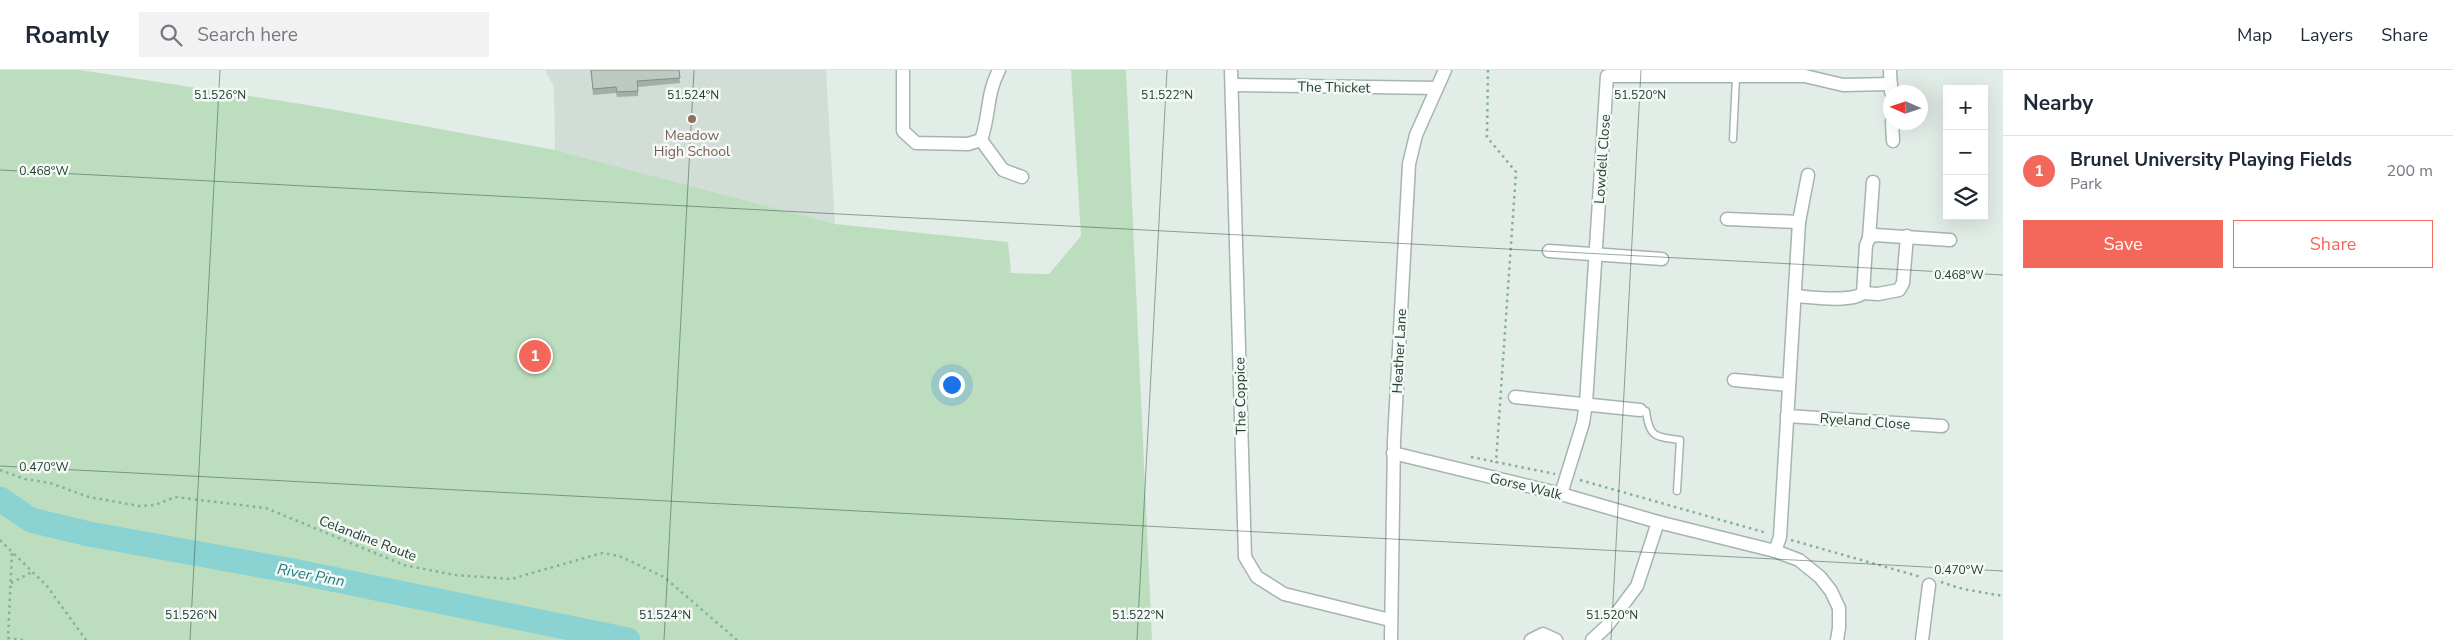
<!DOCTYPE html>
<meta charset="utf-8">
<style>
:root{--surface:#fff;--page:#f2f2f3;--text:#1f2937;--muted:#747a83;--line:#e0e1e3;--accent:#f4675b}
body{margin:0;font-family:"Nunito Sans",sans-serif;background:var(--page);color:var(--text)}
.controls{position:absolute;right:15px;top:15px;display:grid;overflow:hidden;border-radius:0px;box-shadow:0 5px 20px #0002}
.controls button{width:45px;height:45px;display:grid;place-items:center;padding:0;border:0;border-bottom:1px solid var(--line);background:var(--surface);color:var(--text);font:25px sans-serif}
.compass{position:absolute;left:1883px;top:15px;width:45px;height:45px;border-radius:50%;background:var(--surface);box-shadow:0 5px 20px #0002;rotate:273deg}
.you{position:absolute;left:951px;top:314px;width:18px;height:18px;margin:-12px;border:4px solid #fff;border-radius:50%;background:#1a73e8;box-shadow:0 0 0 8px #1a73e833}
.badge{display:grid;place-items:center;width:32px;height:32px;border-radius:50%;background:var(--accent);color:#fff;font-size:16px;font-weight:700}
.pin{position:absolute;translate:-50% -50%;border:2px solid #fff;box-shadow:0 1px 5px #0006}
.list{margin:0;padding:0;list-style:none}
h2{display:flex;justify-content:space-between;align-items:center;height:65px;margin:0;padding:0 20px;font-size:21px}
h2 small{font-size:16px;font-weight:400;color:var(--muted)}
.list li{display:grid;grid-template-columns:32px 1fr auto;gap:15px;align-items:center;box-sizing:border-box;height:70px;padding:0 20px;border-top:1px solid var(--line)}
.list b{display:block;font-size:19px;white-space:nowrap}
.list p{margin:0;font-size:16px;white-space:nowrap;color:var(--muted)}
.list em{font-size:16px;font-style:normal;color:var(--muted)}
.actions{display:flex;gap:10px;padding:15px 20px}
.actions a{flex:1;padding:11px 0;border:1px solid var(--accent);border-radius:0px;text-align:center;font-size:18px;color:var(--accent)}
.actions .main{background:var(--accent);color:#fff}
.icon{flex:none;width:28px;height:28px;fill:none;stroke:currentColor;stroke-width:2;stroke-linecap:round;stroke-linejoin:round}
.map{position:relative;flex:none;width:2003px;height:570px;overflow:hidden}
header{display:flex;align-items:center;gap:30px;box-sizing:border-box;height:70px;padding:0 25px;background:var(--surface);border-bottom:1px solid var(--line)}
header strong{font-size:24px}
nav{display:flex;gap:28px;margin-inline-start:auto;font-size:18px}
.search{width:350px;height:45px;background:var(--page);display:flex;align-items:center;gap:12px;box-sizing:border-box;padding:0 18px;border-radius:0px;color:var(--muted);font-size:19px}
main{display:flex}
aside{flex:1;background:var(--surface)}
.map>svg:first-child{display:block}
</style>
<header>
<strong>Roamly</strong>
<div class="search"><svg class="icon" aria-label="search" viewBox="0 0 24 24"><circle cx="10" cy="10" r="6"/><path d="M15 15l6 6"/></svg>Search here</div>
<nav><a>Map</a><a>Layers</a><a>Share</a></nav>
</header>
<main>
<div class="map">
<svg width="2003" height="570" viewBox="0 0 2003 570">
<rect width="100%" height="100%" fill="#e3ede7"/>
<path fill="#d1ddd6" d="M545,0H826L835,154L555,80L554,17Z"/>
<path fill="#bcdebf" d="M0,0H80L308,35L555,80L835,154L1008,172L1011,203L1049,204L1081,166L1071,0H1126L1152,570H0Z"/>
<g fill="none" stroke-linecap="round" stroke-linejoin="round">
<path stroke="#8bd3d2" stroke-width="25" d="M0,429L31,450L89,464L293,501L628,570"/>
<g stroke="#a5b5ad" stroke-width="9">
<g id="lane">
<path d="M1733,69L1736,7"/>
<path d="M1640,340L1646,341C1649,367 1655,367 1680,370L1677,421"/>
</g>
</g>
<g stroke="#a5b5ad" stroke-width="15">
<g id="street">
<path d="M903,0V61L916,73L968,74L981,70C990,45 986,25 999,0"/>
<path d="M1231,0L1245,487L1257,507L1284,524L1390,550"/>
<path d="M1890,0L1891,22"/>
<path d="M1232,15L1437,18"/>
<path d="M1892,52L1893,71"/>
<path d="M981,70L1003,100L1022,107"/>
<path d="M1727,149L1799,152"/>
<path d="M1869,168L1873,112"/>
<path d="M1549,181L1662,189"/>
<path d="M1863,223L1878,224L1899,220L1903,213L1907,166"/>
<path d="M1795,226C1811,227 1851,233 1863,223L1866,175L1869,168L1875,165L1950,170"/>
<path d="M1734,310L1789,315"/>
<path d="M1515,327L1640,340"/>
<path d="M1787,346L1942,356"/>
<path d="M1393,383L1561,424L1658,452L1775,481L1799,490L1820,507L1831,521L1839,538V558L1837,570"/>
<path d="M1561,424L1583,353L1586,333L1607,6H1805L1843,15L1891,14"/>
<path d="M1775,481L1780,467L1799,152L1808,105"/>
<path d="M1391,570L1394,371L1409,94L1416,65L1445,0"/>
<path d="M1531,570L1543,564L1556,570"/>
<path d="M1592,570L1607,556L1637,516L1658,452"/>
<path d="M1922,570L1929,515"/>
</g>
</g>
<g stroke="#83b19b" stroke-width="2.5" stroke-dasharray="2.5 4" stroke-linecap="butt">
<path d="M1488,0L1487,67L1516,102L1496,392L1555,404"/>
<path d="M1471,387L1496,392"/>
<path d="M0,400L25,409L50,413L89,427L139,436L155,435L175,427L266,438L404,495L455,505L511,509L602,483L619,486L664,507L737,570"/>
<path d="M1580,410L1767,463"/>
<path d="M0,470L12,482"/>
<path d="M1791,470L1921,507"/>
<path d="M1941,512L1963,519L2003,526"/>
<path d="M11,513L32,502"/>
<path d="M23,570L8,568L12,482L47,516L86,570"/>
</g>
<use href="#lane" stroke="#fff" stroke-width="6"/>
<use href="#street" stroke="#fff" stroke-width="12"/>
</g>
<path fill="#a1afa7" d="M591,0H679L680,13L638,17V26L617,27L616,23L593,25Z"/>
<path fill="#bbcbc2" stroke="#838e88" d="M591,0H679L680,8L637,11L638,21L617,22L616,17L593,19Z"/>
<path fill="none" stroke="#223f32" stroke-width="1" stroke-opacity="0.45" d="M0,100L2003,205M0,396L2003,501M190,570L220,0M664,570L694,0M1137,570L1167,0M1611,570L1641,0"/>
<circle fill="#8d6e63" stroke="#f4f9f6" stroke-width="2" cx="692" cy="49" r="5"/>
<g text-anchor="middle" stroke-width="5" stroke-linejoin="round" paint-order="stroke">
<g font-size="14" fill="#223f32" stroke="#f4f9f6">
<text transform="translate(1334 17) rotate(1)" y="5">The Thicket</text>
<text transform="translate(1602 89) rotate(-86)" y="5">Lowdell Close</text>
<text transform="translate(1399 281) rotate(-87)" y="5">Heather Lane</text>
<text transform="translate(1240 326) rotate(-91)" y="5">The Coppice</text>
<text transform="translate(1865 351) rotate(4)" y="5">Ryeland Close</text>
<text transform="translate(1526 416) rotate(14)" y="5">Gorse Walk</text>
<text transform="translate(368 468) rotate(21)" y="5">Celandine Route</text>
</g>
<g font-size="14" fill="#785e54" stroke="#f4f9f6">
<text x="692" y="70">Meadow<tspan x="692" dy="16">High School</tspan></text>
</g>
<g font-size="15" font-style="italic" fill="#1b7c7c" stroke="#f4f9f6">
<text transform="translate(311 505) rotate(11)" y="5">River Pinn</text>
</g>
</g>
<g font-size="12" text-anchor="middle" fill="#223f32" stroke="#f4f9f6" stroke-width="5" stroke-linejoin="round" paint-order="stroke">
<text x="220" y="29">51.526°N</text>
<text x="693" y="29">51.524°N</text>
<text x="1167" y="29">51.522°N</text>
<text x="1640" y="29">51.520°N</text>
<text x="44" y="105">0.468°W</text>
<text x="1959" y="209">0.468°W</text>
<text x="44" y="401">0.470°W</text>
<text x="1959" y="504">0.470°W</text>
<text x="191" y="549">51.526°N</text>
<text x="665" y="549">51.524°N</text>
<text x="1138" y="549">51.522°N</text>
<text x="1612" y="549">51.520°N</text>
</g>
</svg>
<div class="controls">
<button>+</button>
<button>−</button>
<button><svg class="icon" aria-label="layers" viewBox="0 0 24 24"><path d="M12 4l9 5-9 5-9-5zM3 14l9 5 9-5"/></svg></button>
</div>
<svg class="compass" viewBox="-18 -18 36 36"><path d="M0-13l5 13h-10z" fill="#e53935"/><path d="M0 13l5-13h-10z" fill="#747a83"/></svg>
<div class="you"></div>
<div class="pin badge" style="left:535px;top:286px">1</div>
</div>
<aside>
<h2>Nearby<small></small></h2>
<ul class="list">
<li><span class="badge">1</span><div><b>Brunel University Playing Fields</b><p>Park</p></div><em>200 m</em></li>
</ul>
<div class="actions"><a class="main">Save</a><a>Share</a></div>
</aside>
</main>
